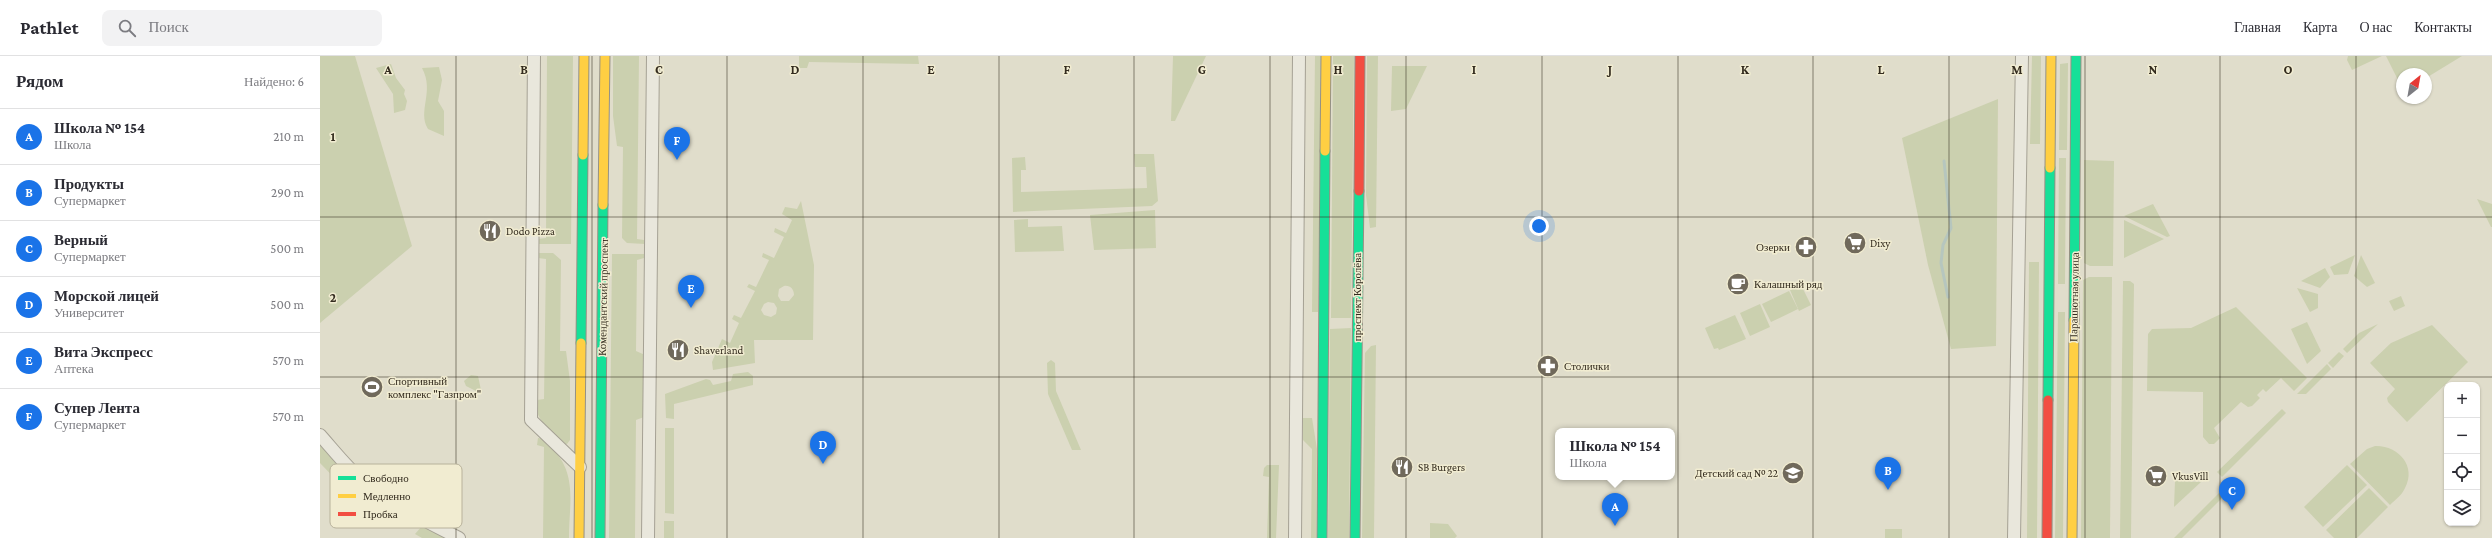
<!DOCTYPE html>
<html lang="ru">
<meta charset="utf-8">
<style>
:root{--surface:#fff;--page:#f2f2f3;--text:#2b2b33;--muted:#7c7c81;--line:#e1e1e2;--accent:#1a73e8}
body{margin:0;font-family:"Crimson Pro",serif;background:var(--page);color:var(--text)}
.controls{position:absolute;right:12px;bottom:12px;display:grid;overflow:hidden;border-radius:8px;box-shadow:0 1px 3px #0004}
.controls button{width:36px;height:36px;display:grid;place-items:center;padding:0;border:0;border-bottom:1px solid var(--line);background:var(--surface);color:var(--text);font:20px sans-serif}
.compass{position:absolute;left:2076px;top:12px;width:36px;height:36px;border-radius:50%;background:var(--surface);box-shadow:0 1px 3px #0004;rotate:31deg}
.you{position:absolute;left:1219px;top:170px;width:14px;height:14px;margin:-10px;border:3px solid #fff;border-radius:50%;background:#1a73e8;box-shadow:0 0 0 6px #1a73e833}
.badge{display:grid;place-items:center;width:26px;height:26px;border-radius:50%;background:var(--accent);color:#fff;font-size:13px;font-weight:700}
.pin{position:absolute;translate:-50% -33px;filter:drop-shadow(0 1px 2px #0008)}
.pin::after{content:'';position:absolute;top:21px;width:14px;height:12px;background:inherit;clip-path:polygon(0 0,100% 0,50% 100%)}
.popup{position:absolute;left:1235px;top:372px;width:120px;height:52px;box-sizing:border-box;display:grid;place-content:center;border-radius:8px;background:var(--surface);filter:drop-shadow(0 1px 3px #0005);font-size:13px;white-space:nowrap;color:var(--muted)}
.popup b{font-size:15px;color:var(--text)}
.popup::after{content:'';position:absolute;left:50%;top:100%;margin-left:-8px;border:8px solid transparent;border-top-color:var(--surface)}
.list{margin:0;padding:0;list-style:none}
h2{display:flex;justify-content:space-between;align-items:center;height:52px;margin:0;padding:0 16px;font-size:17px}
h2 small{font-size:13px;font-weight:400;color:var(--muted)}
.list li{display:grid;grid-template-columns:26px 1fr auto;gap:12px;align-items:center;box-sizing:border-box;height:56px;padding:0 16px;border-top:1px solid var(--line)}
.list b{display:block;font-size:15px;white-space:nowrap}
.list p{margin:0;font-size:13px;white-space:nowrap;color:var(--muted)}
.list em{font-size:13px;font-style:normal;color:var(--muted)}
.icon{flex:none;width:22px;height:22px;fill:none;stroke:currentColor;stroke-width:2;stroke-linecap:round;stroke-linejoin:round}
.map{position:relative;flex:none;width:2172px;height:482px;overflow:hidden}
header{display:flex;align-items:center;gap:24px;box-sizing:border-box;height:56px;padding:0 20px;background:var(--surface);border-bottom:1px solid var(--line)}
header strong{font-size:19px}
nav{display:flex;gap:22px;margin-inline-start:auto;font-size:14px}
.search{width:280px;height:36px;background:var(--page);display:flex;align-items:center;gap:10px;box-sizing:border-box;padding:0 14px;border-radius:8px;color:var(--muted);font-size:15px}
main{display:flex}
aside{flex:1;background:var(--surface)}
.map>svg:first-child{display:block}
</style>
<header>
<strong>Pathlet</strong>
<div class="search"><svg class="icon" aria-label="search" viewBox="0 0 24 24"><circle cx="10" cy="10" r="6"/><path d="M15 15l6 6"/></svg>Поиск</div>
<nav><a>Главная</a><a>Карта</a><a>О нас</a><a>Контакты</a></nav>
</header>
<main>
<aside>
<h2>Рядом<small>Найдено: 6</small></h2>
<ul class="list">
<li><span class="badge">A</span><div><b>Школа № 154</b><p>Школа</p></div><em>210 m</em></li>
<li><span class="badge">B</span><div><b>Продукты</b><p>Супермаркет</p></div><em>290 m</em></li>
<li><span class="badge">C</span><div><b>Верный</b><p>Супермаркет</p></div><em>500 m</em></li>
<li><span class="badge">D</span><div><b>Морской лицей</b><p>Университет</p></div><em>500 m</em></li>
<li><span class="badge">E</span><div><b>Вита Экспресс</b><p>Аптека</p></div><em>570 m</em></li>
<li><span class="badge">F</span><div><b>Супер Лента</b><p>Супермаркет</p></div><em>570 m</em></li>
</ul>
</aside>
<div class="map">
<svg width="2172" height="482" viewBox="0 0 2172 482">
<rect width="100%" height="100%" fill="#e0ddcb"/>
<g fill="#cbd0af" fill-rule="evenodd">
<path d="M0,0H35L92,190L0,267Z"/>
<path d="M227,0H253L251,188H217L218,183L226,182Z"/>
<path d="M293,0H319L317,183L324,184L325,188L307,187L302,182L303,91L297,90L293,60Z"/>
<path d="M479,0H598L599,8L489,6L487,12H479Z"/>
<path d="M853,0H886L855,65H851Z"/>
<path d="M995,0H1001L998,256H992Z"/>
<path d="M1013,0H1034L1031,262H1011Z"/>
<path d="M1047,0H1058L1056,171L1050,172L1046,139Z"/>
<path d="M1712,0H1721L1720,88H1710Z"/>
<path d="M2062,0L2032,14L2027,4L2028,0Z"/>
<path d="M2066,0H2142L2106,22V18H2082V32Z"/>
<path d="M1748,7L1747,94H1739L1740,8Z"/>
<path d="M71,8L76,22L85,34L84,38L87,45L85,54L74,57L73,38L56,12Z"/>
<path d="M1072,10H1107L1086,53L1071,55Z"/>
<path d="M119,11L122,24L118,45L124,55V80L108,73C97,55 115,36 102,12Z"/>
<path d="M1678,43L1676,290L1631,293L1608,209L1582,82Z"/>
<path d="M814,98H834L838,145L832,150L693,156L692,102L705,101L706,114H701V136L827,132L826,111H815Z"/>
<path d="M1739,102H1746L1745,228H1738Z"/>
<path d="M1764,104L1794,105L1793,210H1770L1764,207Z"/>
<path d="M2157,143L2172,148V171H2171Z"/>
<path d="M481,145L494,209L493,284H434L435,307L393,314L392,306L402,283L410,287L419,267L412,263L414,259L421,262L435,235L427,231L429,228L436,231L449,204L442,201L443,197L454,202L464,181L454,176L455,172L466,177L472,164L462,158L465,151L477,153ZM464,230C470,229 474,233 474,239L469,245H461L458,240L459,233ZM448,246L454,247L457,252L456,258L451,261L444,259L441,254L444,248Z"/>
<path d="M1833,148L1850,180L1847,181L1804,160Z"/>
<path d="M835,154L836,192L774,194L770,159Z"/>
<path d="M708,163V171L742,170L744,195L695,196L694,164Z"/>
<path d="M1804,164L1844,183L1804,202Z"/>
<path d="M217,197H233L241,204L240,295H246L250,325V384L247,388H244C234,378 211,361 217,344L224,343L226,203L218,202Z"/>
<path d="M292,198H325L324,202L317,204L316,295L325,299L324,361L316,364L315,482H289Z"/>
<path d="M2035,199L2028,218L2014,219L2010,211Z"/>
<path d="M2041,199L2055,227L2047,231L2034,220Z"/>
<path d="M1709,206H1719L1717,482H1707Z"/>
<path d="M2005,212L2010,221L2000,232L1981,225Z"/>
<path d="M1769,221H1792L1790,482H1761L1763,224Z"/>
<path d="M1803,225H1810L1814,228L1811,482H1800Z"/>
<path d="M1481,229L1491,249L1479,255L1470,234Z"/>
<path d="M1977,232L1998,238V252L1990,256Z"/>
<path d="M1469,235L1478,253L1451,266L1442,248Z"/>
<path d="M2081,240L2085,250L2074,255L2069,245Z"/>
<path d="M1440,248L1450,271L1430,280L1420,257Z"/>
<path d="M1916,251L1987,322L1974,335L1961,322L1946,336L1943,333L1937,339L1940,342L1932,350L1928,351L1921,346L1894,372L1900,382L1894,388H1889L1883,381V336L1827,335L1828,278L1832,273L1871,272Z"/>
<path d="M1738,256H1745L1743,482H1735Z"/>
<path d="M1415,259L1426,283L1399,294L1398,292L1394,293L1385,272Z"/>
<path d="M1987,266L2001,295L1987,308L1971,273Z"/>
<path d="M2058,268L2027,297L2023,293L2039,277Z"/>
<path d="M2112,269L2148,306L2087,366L2068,346L2067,342L2075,333L2050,307L2071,287Z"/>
<path d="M1031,272L1029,482H1008L1010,273Z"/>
<path d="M1056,289L1054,482H1042L1045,297L1051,290Z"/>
<path d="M2019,296L2024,300L2013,312L2008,307Z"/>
<path d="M731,304L735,307L736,335L761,394H752L728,338L727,307Z"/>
<path d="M2007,308L2011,313L1986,338H1977Z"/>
<path d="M428,316L433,320V329L354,348V363L346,362L345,338L386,323L390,324L393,329L411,325L413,318Z"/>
<path d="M151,319L158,320L161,334L156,335L146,330L144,325Z"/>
<path d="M1962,353L1966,357L1902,421L1897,416Z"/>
<path d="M983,362H992L997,393L996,482H991L992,393L983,384Z"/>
<path d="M345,372H354V458L345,457Z"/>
<path d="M218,382C224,382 227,387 231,391C258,418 249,446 249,482H223L224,391L217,389Z"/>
<path d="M0,389L41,432L82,460L78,469L27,435L0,407Z"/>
<path d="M2055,390C2078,389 2097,410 2085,432C2082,439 2075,444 2070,449L2030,408L2047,393Z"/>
<path d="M947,409H959L956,482H947L949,421L943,420L944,412Z"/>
<path d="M2027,409L2047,429L2003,471L1984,451Z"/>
<path d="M1855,425L1881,426L1854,451Z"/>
<path d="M1905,431L1909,435L1862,482H1854Z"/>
<path d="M2049,432L2068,451L2037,482H2014L2006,474Z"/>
<rect x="344" y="465" width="10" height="17"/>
<path d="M1110,467L1128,468L1137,480L1135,482H1110Z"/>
<path d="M102,470L124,482H102L95,478Z"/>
<rect x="1565" y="473" width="17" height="9"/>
</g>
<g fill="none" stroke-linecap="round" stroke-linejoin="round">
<path stroke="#b6c6be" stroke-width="3" d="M1624,105L1631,172L1623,189L1621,207L1628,241"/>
<g stroke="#a5a194" stroke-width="14">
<g id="street">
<path d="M214,0L211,364L260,411"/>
<path d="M0,379C15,396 29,414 46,428C75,450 107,466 139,482"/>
<path d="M328,482L333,0"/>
<path d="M975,482L979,0"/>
<path d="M1694,482L1702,0"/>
</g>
</g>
<g stroke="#959184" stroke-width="11">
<g id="fast">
<path d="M1754,264L1756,0"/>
<path d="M261,287L263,99"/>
<path d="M1728,344L1730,112"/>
<path d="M280,482L283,149"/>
<path d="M1002,482L1005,95"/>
<path d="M1035,482L1039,135"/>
</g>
</g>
<g stroke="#959184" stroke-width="11">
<g id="slow">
<path d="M1005,95L1006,0"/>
<path d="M263,99L264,0"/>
<path d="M1730,112L1731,0"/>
<path d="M283,149L285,0"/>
<path d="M259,482L261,287"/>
<path d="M1752,482L1754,264"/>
</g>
</g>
<g stroke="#959184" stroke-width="11">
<g id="jam">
<path d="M1039,135L1040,0"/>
<path d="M1727,482L1728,344"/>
</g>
</g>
<use href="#street" stroke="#e9e7dc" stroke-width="12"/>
<use href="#fast" stroke="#16e098" stroke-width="9"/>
<use href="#slow" stroke="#ffcf43" stroke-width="9"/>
<use href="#jam" stroke="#f24e42" stroke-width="9"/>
</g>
<path fill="none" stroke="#332b1e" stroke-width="1" stroke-opacity="0.55" d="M136,0V482M272,0V482M407,0V482M543,0V482M679,0V482M814,0V482M950,0V482M1086,0V482M1222,0V482M1358,0V482M1493,0V482M1629,0V482M1765,0V482M1900,0V482M2036,0V482M0,161H2172M0,321H2172"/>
<defs>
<g id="restaurant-disc" transform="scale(1.15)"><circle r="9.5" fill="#70695b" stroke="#f1ecd1"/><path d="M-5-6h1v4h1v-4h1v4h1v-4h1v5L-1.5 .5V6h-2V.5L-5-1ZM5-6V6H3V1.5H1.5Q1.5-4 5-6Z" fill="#fff"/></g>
<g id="supermarket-disc" transform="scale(1.15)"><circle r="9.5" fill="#70695b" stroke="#f1ecd1"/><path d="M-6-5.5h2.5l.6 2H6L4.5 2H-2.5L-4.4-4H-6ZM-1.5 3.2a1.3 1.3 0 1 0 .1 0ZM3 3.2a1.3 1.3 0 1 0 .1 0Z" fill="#fff"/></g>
<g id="pharmacy-disc" transform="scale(1.15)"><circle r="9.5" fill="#70695b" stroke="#f1ecd1"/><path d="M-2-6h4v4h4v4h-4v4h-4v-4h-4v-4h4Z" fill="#fff"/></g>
<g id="cafe-disc" transform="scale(1.15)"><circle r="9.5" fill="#70695b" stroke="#f1ecd1"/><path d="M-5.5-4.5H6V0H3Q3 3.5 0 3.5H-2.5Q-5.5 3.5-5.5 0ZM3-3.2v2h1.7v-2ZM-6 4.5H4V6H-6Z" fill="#fff"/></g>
<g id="stadium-disc" transform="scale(1.15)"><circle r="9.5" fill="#70695b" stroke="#f1ecd1"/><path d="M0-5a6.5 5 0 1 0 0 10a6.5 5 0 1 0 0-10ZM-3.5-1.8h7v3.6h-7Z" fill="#fff"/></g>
<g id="school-disc" transform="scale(1.15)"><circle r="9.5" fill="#70695b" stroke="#f1ecd1"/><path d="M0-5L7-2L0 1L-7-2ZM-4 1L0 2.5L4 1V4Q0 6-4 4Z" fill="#fff"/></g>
</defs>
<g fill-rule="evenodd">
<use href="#restaurant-disc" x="170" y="175"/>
<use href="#supermarket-disc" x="1535" y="187"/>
<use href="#pharmacy-disc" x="1486" y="191"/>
<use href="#cafe-disc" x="1418" y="228"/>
<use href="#restaurant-disc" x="358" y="294"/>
<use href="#pharmacy-disc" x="1228" y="310"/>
<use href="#stadium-disc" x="52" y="331"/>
<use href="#restaurant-disc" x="1082" y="411"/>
<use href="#school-disc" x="1473" y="417"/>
<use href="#supermarket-disc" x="1836" y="420"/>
</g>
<g text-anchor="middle" stroke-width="3" stroke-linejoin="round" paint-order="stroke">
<g font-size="11" fill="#332b1e" stroke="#f1ecd1" text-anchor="start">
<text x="186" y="179">Dodo Pizza</text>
<text x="1550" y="191">Dixy</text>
<text x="1470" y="195" text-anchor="end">Озерки</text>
<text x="1434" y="232">Калашный ряд</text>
<text x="374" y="298">Shaverland</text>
<text x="1244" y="314">Столички</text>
<text x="68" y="329">Спортивный<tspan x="68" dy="13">комплекс "Газпром"</tspan></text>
<text x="1098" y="415">SB Burgers</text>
<text x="1458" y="421" text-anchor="end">Детский сад № 22</text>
<text x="1852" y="424">VkusVill</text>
</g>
<g font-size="11" fill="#332b1e" stroke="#f1ecd1">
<text transform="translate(283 241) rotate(-89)" y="4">Комендантский проспект</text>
<text transform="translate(1037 241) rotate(-90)" y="4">проспект Королёва</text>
<text transform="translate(1754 241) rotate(-89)" y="4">Парашютная улица</text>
</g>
</g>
<rect x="10" y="408" width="132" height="64" rx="6" fill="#f1ecd1" stroke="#b8b29b" stroke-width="1"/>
<rect x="18" y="420" width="18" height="4" fill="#16e098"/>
<rect x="18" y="438" width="18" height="4" fill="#ffcf43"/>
<rect x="18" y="456" width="18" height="4" fill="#f24e42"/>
<g font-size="11" fill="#332b1e">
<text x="43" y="426">Свободно</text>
<text x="43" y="444">Медленно</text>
<text x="43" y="462">Пробка</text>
</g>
<g font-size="13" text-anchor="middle" font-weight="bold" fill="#332b1e" stroke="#f1ecd1" stroke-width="3" stroke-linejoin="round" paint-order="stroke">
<text x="68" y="18">A</text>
<text x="204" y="18">B</text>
<text x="339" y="18">C</text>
<text x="475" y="18">D</text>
<text x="611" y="18">E</text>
<text x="747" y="18">F</text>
<text x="882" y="18">G</text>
<text x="1018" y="18">H</text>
<text x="1154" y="18">I</text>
<text x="1290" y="18">J</text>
<text x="1425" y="18">K</text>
<text x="1561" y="18">L</text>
<text x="1697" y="18">M</text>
<text x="1833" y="18">N</text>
<text x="1968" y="18">O</text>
<text x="13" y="85">1</text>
<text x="13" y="246">2</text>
</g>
</svg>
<div class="controls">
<button>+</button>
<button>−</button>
<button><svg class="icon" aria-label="locate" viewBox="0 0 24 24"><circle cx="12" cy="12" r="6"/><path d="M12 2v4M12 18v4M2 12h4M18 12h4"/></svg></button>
<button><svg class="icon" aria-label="layers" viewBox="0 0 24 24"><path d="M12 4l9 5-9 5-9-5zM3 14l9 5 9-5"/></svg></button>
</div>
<svg class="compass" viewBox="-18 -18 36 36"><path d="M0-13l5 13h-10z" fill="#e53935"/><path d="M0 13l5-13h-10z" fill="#7c7c81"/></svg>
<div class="you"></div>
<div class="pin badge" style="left:1295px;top:470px">A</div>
<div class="popup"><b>Школа № 154</b>Школа</div>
<div class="pin badge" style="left:1568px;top:434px">B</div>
<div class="pin badge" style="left:1912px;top:454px">C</div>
<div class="pin badge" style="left:503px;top:408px">D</div>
<div class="pin badge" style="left:371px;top:252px">E</div>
<div class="pin badge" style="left:357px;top:104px">F</div>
</div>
</main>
